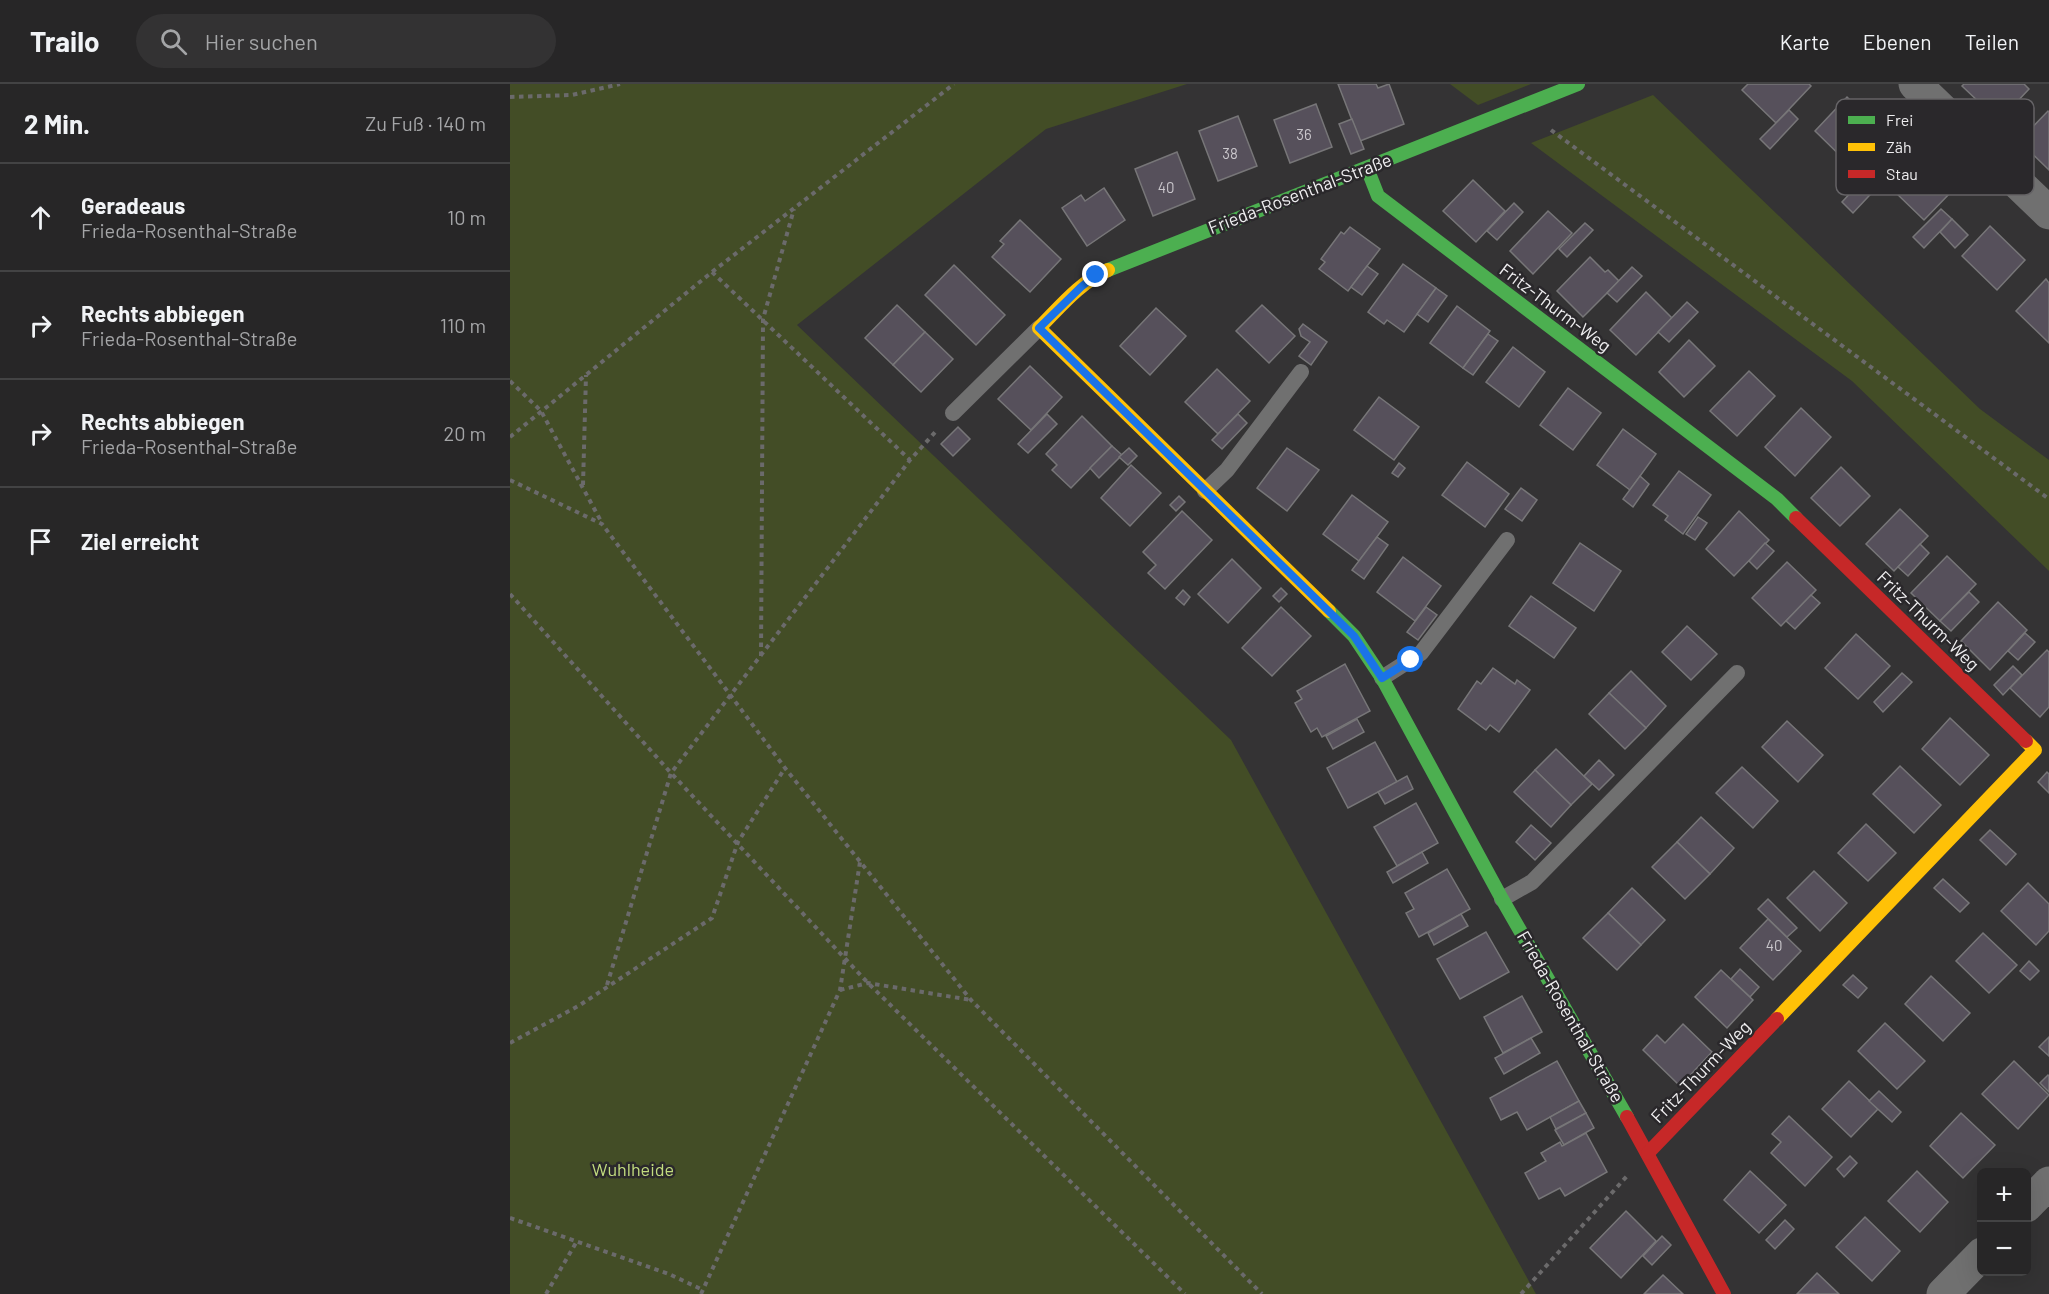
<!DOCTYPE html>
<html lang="de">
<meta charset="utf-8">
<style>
:root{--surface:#272627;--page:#333233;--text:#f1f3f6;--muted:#a4a5a7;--line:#434344}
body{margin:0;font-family:Barlow,sans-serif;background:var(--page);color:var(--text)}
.controls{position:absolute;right:18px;bottom:18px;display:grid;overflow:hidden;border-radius:9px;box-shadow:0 6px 24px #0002}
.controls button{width:54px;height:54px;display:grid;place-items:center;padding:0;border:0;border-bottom:2px solid var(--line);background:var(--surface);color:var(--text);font:30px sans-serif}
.stop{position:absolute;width:18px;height:18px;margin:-14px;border:4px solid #1a73e8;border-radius:50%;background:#fff}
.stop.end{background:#1a73e8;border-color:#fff;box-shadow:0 2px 6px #0008}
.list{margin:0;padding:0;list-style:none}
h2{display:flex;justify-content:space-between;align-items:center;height:78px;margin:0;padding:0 24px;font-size:26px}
h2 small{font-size:20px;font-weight:400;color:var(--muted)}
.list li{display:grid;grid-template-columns:39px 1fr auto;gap:18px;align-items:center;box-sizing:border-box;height:108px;padding:0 24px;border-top:2px solid var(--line)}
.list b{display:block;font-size:22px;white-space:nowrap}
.list p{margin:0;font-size:20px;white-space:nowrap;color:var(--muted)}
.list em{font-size:20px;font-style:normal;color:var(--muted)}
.icon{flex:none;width:33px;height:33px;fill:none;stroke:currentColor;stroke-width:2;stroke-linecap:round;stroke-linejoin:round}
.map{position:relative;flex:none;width:1539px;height:1210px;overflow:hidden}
header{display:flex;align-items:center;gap:36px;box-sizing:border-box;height:84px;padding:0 30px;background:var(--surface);border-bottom:2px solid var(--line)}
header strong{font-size:28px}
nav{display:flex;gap:33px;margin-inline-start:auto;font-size:21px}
.search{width:420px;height:54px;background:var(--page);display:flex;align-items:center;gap:15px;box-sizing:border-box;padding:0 21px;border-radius:33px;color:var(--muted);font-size:22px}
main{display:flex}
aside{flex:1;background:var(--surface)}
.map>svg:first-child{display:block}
</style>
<header>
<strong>Trailo</strong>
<div class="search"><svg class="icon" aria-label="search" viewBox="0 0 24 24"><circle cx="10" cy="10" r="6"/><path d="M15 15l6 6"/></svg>Hier suchen</div>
<nav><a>Karte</a><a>Ebenen</a><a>Teilen</a></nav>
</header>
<main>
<aside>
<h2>2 Min.<small>Zu Fuß · 140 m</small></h2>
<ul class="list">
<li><svg class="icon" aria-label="ahead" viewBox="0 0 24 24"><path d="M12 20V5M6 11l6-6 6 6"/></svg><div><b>Geradeaus</b><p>Frieda-Rosenthal-Straße</p></div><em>10 m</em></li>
<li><svg class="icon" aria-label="right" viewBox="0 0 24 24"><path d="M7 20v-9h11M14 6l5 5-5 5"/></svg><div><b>Rechts abbiegen</b><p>Frieda-Rosenthal-Straße</p></div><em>110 m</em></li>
<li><svg class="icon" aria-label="right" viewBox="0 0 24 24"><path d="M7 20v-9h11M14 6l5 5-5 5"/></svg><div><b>Rechts abbiegen</b><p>Frieda-Rosenthal-Straße</p></div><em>20 m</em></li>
<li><svg class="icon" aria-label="arrive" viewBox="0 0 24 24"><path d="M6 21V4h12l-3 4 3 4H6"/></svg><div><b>Ziel erreicht</b></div></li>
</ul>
</aside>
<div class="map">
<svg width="1539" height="1210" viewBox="0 0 1539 1210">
<rect width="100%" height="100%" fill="#343334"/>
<g fill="#434d26">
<path d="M0,0H677L536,45L287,241L721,656L1026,1210H0Z"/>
<path d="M940,0H1021L968,21Z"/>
<path d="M1143,11L1470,325L1539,376V487L1342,297L1021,59Z"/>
</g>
<g fill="#56505b" stroke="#777678" stroke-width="1.5">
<path d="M828,0H866L868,4L879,0L894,40L850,57Z"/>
<path d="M1238,0H1299L1301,2L1266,39L1232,6Z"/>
<path d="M1454,0H1514L1519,5L1489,37L1452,2Z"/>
<path d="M1337,13L1381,57L1349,90L1305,47Z"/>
<path d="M806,20L822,63L780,79L764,36Z"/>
<path d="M1279,26L1288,35L1260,65L1250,55Z"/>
<path d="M1538,27L1539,28V86L1509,57Z"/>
<path d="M728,32L747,82L708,97L689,47Z"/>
<path d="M842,35L854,65L841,70L829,40Z"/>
<path d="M667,68L685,115L643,132L625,85Z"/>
<path d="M1413,78L1443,106L1414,136L1384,107Z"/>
<path d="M1360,88L1372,98L1343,129L1332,118Z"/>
<path d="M963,96L995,127L966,158L933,127Z"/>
<path d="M594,104L615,136L577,162L552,124L571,111L575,117Z"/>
<path d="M1004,119L1013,128L987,156L977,147Z"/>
<path d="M1431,125L1442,135L1414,164L1403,153Z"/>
<path d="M1038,127L1062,149L1023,190L1000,167Z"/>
<path d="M1442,135L1458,151L1445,164L1430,148Z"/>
<path d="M510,136L551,175L520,208L482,173L494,160L490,157Z"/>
<path d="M1075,139L1083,146L1057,173L1049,165Z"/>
<path d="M1480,142L1515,176L1487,206L1452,172Z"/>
<path d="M840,143L870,165L838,207L809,185L815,178L811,175L831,148L834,150Z"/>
<path d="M1080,173L1095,188L1098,186L1109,197L1073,233L1047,207Z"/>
<path d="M893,180L926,204L894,248L877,236L874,240L858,228Z"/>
<path d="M444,181L495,231L466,261L415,211Z"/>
<path d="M857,182L868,190L852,211L841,203Z"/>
<path d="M1122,183L1132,192L1107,218L1097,209Z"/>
<path d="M1536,195L1539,199V259L1506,227Z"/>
<path d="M926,204L937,212L918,238L907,230Z"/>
<path d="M1136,208L1162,234L1126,271L1100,246Z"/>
<path d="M1177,218L1188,228L1159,258L1148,248Z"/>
<path d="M387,221L415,248L383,281L355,254Z"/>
<path d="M752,221L785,252L759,279L726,247Z"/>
<path d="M947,222L980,247L953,284L920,259Z"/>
<path d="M646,224L676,252L640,291L610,262Z"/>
<path d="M793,240L817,258L801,281L789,272L800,258L791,252L789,245Z"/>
<path d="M415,248L443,275L411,308L383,281Z"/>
<path d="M978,250L988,257L963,291L953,284Z"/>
<path d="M1179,256L1205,282L1174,313L1149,288Z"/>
<path d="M1003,263L1035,288L1009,323L976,298Z"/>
<path d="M520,282L552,313L521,346L488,315Z"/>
<path d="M707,285L740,317L708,350L675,318Z"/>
<path d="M1239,287L1265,312L1227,352L1200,327Z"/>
<path d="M1058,304L1091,329L1063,366L1030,341Z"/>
<path d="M869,313L909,343L884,376L844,346Z"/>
<path d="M1291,324L1321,353L1285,392L1255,363Z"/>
<path d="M537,330L547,340L518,369L508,360Z"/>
<path d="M728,330L737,339L712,365L702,356Z"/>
<path d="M572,332L602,362L561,404L542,386L547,381L536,370Z"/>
<path d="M448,343L460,355L443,372L431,360Z"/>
<path d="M1113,345L1146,370L1120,406L1087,381Z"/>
<path d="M602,362L612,371L589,394L580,384Z"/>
<path d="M619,364L627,372L618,381L609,373Z"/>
<path d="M777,364L809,386L777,427L747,404Z"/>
<path d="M957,378L999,410L975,443L932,411Z"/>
<path d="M889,379L895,384L888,393L882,389Z"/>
<path d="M621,381L651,409L620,442L591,414Z"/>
<path d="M1331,383L1360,412L1330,442L1301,414Z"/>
<path d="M1169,387L1201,411L1173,450L1155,436L1158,432L1143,421Z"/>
<path d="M1130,392L1139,400L1123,423L1113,415Z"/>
<path d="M1011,404L1027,416L1012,437L995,425Z"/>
<path d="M842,411L878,438L849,477L813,450Z"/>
<path d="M669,412L675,418L666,427L660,421Z"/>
<path d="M1390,425L1418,452L1384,487L1356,460Z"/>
<path d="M672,427L702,456L655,505L638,489L646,481L633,468Z"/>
<path d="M1229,427L1259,456L1224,492L1196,465Z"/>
<path d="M1188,433L1197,439L1185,456L1176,450Z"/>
<path d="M867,453L878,461L854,495L842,486Z"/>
<path d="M1070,459L1111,487L1084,527L1043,499Z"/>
<path d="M1255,459L1264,467L1247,485L1239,477Z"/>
<path d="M1410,460L1419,469L1398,492L1388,483Z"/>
<path d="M1437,472L1466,500L1430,537L1401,509Z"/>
<path d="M893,473L931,502L905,537L867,508Z"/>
<path d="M722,475L751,504L718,539L688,510Z"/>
<path d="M1277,478L1306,506L1271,542L1242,514Z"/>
<path d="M771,504L777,510L769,518L763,512Z"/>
<path d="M673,506L680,513L674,521L666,514Z"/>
<path d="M1459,508L1469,518L1441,547L1430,537Z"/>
<path d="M1301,511L1310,519L1285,545L1276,537Z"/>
<path d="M1021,512L1066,544L1044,574L999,542Z"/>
<path d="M1488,518L1517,546L1480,586L1451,557Z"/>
<path d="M771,523L801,552L762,592L732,564Z"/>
<path d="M916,523L927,531L908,556L897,548Z"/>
<path d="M1177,542L1207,570L1181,596L1152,568Z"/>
<path d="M1515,549L1525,558L1508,576L1498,567Z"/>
<path d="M1346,550L1380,582L1348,615L1315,584Z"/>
<path d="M1537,566L1539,568V623L1530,633L1500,604Z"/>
<path d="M835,580L860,627L812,653L807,644L801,648L785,619L792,615L787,607Z"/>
<path d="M1503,582L1512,591L1493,611L1484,601Z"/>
<path d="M983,584L1005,600L1007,596L1020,606L989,648L980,641L976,646L948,625L967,597L971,600Z"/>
<path d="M1121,587L1156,622L1136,644L1099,609Z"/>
<path d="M1392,589L1402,598L1373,628L1364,618Z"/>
<path d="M1099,609L1136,644L1115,665L1079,630Z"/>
<path d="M1440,634L1479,671L1450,701L1412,665Z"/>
<path d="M847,635L854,648L823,665L816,652Z"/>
<path d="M1277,637L1313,671L1288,698L1252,663Z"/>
<path d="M865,658L887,698L838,724L817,684Z"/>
<path d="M1046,665L1082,700L1061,721L1025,686Z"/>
<path d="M1089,676L1104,691L1089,706L1074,692Z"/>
<path d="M1390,682L1431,721L1404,749L1363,710Z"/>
<path d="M1232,683L1268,717L1243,744L1206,709Z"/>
<path d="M1025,686L1061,721L1041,743L1004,708Z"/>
<path d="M1537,688L1539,690V709L1528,698Z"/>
<path d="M897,692L903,705L875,720L868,708Z"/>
<path d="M906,719L928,759L887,782L864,743Z"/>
<path d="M1191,733L1224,764L1200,790L1167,758Z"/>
<path d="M1356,740L1386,769L1358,797L1328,769Z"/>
<path d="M1021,741L1041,759L1025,776L1006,758Z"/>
<path d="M1480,746L1506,770L1496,781L1470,756Z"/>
<path d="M1167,758L1200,790L1175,815L1142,783Z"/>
<path d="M912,768L918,779L883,799L877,788Z"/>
<path d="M937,785L960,825L909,853L896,829L904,825L895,809Z"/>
<path d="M1304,787L1337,819L1310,847L1277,814Z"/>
<path d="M1433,795L1459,819L1450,828L1424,804Z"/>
<path d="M1518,799L1539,820V847L1526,861L1491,827Z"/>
<path d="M1122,804L1155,836L1131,861L1098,829Z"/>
<path d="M1258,815L1287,844L1277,853L1248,825Z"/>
<path d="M1098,829L1131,861L1107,886L1073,854Z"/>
<path d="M951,830L958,842L924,861L918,849Z"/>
<path d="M1258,835L1291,867L1263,896L1230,864Z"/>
<path d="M976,848L999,888L950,915L927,875Z"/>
<path d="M1473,849L1507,881L1479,909L1446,877Z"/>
<path d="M1519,877L1529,887L1520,896L1510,887Z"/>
<path d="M1230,885L1249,903L1240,913L1221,895Z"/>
<path d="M1211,886L1243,916L1217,944L1185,913Z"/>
<path d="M1343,891L1357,904L1348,914L1333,901Z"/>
<path d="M1421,892L1460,929L1433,957L1395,920Z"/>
<path d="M1012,912L1032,948L993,969L974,933Z"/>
<path d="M1375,939L1415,977L1387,1005L1348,967Z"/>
<path d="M1173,940L1202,968L1170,1002L1133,966L1147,951L1155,959Z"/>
<path d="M1539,953V972L1529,963Z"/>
<path d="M1021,954L1030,969L994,990L985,974Z"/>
<path d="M1047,977L1069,1017L1017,1046L1007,1028L991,1036L980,1014Z"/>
<path d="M1504,977L1539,1011L1508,1045L1472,1010Z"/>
<path d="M1538,991L1539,992V1008L1530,999Z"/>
<path d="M1339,997L1368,1025L1341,1053L1312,1025Z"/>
<path d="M1369,1007L1391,1028L1382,1038L1359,1017Z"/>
<path d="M1069,1017L1076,1029L1046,1045L1040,1033Z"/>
<path d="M1076,1029L1084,1044L1054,1061L1045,1046Z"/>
<path d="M1451,1029L1485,1061L1453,1094L1420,1062Z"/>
<path d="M1279,1032L1322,1073L1295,1102L1261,1069L1271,1058L1262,1050Z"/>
<path d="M1076,1049L1097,1088L1055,1112L1050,1104L1029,1115L1015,1089L1036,1077L1031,1069L1050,1058L1052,1062L1054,1061Z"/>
<path d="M1340,1072L1347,1079L1334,1093L1327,1085Z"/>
<path d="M1240,1087L1276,1121L1249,1149L1214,1116Z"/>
<path d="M1407,1087L1438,1118L1410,1148L1378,1117Z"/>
<path d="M1116,1127L1146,1157L1111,1194L1080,1164Z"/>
<path d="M1355,1133L1390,1167L1362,1197L1326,1163Z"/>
<path d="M1275,1136L1284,1145L1265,1165L1256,1156Z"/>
<path d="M1152,1152L1161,1161L1142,1181L1133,1172Z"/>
<path d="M1307,1189L1329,1210H1287Z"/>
<path d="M1153,1191L1173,1210H1134Z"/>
</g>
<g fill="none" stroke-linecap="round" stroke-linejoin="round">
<g stroke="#6b6a6b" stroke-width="4" stroke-dasharray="4.5 4.5" stroke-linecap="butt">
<path d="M0,13L62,11L110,0"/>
<path d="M1041,46L1539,415"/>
<path d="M202,188L400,376"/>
<path d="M0,297L31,327L92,439"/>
<path d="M0,353L202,188L444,0"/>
<path d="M0,396L92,440L275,684L461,916L752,1210"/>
<path d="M73,401L76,291"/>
<path d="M0,510L161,689L358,899L675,1210"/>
<path d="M251,572L253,235L284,125"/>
<path d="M97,901L161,689L400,376L428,345"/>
<path d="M330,906L358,899L461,916"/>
<path d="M0,959L70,921L202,834L228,758L275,684"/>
<path d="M0,1134L159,1190L193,1206"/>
<path d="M36,1210L67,1157"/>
<path d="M191,1210L330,906L350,778"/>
<path d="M1011,1210L1117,1092"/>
</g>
<g stroke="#707070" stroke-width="16">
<path d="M443,329L529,244"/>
<path d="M695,407L717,386L791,288"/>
<path d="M872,594L911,569L997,456"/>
<path d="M992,815L1022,798L1227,589"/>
</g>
<g stroke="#707070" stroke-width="33">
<path d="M1405,0L1539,129"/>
<path d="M1516,1122L1539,1099"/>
<path d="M1433,1210L1472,1170"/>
</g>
<g stroke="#4caf50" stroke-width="14">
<path d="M857,84L868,112L1267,415L1286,434"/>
<path d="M598,186L1068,0"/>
<path d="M819,527L844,552L872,594L992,815L1117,1033"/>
</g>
<g stroke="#ffc107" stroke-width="14">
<path d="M598,186C570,198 550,223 529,244L819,527"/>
<path d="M1267,935L1525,666L1516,657"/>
</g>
<g stroke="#c62828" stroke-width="14">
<path d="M1286,434L1516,657"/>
<path d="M1117,1033L1214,1210"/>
<path d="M1138,1069L1267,935"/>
</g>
</g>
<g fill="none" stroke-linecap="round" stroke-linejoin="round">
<path stroke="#1a73e8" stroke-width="8" d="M586,191L571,203L529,244L844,552L872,594L901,576"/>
</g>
<g text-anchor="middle" stroke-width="5" stroke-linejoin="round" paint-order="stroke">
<g font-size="15" fill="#c9c6cb">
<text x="794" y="56">36</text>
<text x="720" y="75">38</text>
<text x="656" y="109">40</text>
<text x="1264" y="867">40</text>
</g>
<g font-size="18" fill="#efeef0" stroke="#2a282b">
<text transform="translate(790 110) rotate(-21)" y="6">Frieda-Rosenthal-Straße</text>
<text transform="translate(1045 224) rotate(37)" y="6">Fritz-Thurm-Weg</text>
<text transform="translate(1418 537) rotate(44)" y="6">Fritz-Thurm-Weg</text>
<text transform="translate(1060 933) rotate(60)" y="6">Frieda-Rosenthal-Straße</text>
<text transform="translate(1191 988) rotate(-46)" y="6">Fritz-Thurm-Weg</text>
</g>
<g font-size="18" fill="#c2dc7f" stroke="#2a282b">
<text x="123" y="1092">Wuhlheide</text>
</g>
</g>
<rect x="1326" y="15" width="198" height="96" rx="9" fill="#2a282b" stroke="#656366" stroke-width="1.5"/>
<rect x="1338" y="32" width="27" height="8" fill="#4caf50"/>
<rect x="1338" y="59" width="27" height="8" fill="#ffc107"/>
<rect x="1338" y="86" width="27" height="8" fill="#c62828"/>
<g font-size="16" fill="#efeef0">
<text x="1376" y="42">Frei</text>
<text x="1376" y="69">Zäh</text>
<text x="1376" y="96">Stau</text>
</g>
</svg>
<div class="controls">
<button>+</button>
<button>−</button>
</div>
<div class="stop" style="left:901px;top:576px"></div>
<div class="stop end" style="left:586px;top:191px"></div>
</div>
</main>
